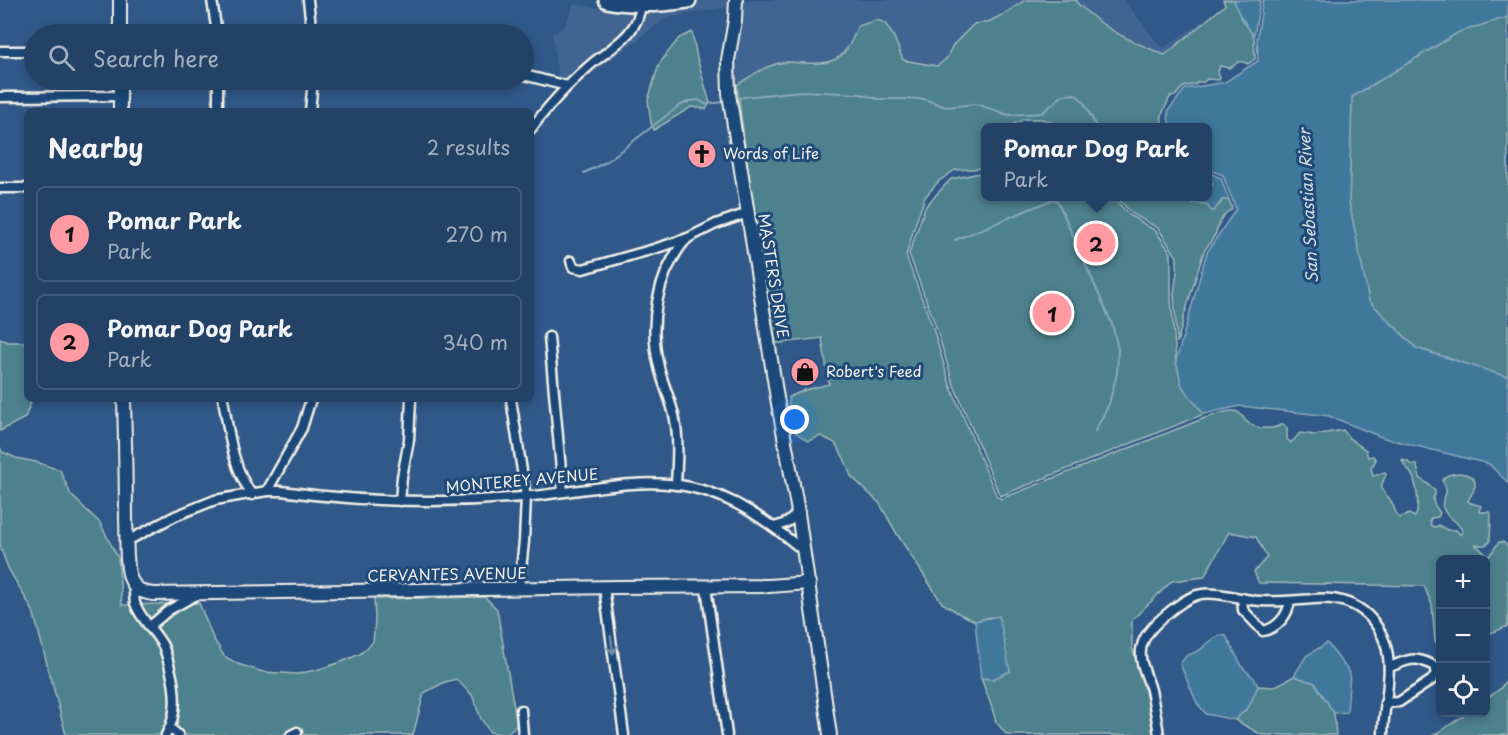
<!DOCTYPE html>
<meta charset="utf-8">
<style>
:root{--surface:#244266;--page:#304d6f;--text:#f1f3f6;--muted:#a3b0bf;--line:#415b7a;--accent:#ff9aa2}
body{margin:0;font-family:"Playpen Sans",sans-serif;background:var(--page);color:var(--text)}
.controls{position:absolute;right:18px;bottom:18px;display:grid;overflow:hidden;border-radius:9px;box-shadow:0 3px 9px #0003}
.controls button{width:54px;height:54px;display:grid;place-items:center;padding:0;border:0;border-bottom:2px solid var(--line);background:var(--surface);color:var(--text);font:30px sans-serif}
.you{position:absolute;left:795px;top:420px;width:21px;height:21px;margin:-15px;border:4px solid #fff;border-radius:50%;background:#1a73e8;box-shadow:0 0 0 9px #1a73e833}
.badge{display:grid;place-items:center;width:39px;height:39px;border-radius:50%;background:var(--accent);color:#111;font-size:20px;font-weight:700}
.pin{position:absolute;translate:-50% -50%;border:3px solid #fff;box-shadow:0 2px 6px #0006}
.popup{position:absolute;left:981px;top:123px;width:231px;height:78px;box-sizing:border-box;display:grid;place-content:center;border-radius:9px;background:var(--surface);filter:drop-shadow(0 2px 4px #0005);font-size:20px;white-space:nowrap;color:var(--muted)}
.popup b{font-size:22px;color:var(--text)}
.popup::after{content:'';position:absolute;left:50%;top:100%;margin-left:-12px;border:12px solid transparent;border-top-color:var(--surface)}
.list{margin:0;padding:0;list-style:none}
h2{display:flex;justify-content:space-between;align-items:center;height:78px;margin:0;padding:0 24px;font-size:26px}
h2 small{font-size:20px;font-weight:400;color:var(--muted)}
.list li{display:grid;grid-template-columns:39px 1fr auto;gap:18px;align-items:center;box-sizing:border-box;height:96px;margin:0 12px 12px;padding:0 12px;border:2px solid var(--line);border-radius:9px}
.list b{display:block;font-size:22px;white-space:nowrap}
.list p{margin:0;font-size:20px;white-space:nowrap;color:var(--muted)}
.list em{font-size:20px;font-style:normal;color:var(--muted)}
.icon{flex:none;width:33px;height:33px;fill:none;stroke:currentColor;stroke-width:2;stroke-linecap:round;stroke-linejoin:round}
.map{position:relative;flex:none;width:1508px;height:735px;overflow:hidden}
.search{position:absolute;background:var(--surface);box-shadow:0 3px 9px #0003;left:24px;top:24px;width:510px;height:66px;display:flex;align-items:center;gap:15px;box-sizing:border-box;padding:0 21px;border-radius:33px;color:var(--muted);font-size:22px}
.panel{position:absolute;background:var(--surface);box-shadow:0 3px 9px #0003;left:24px;top:108px;width:510px;height:294px;border-radius:9px}
.map>svg:first-child{display:block}
</style>
<div class="map">
<svg width="1508" height="735" viewBox="0 0 1508 735">
<rect width="100%" height="100%" fill="#305888"/>
<filter id="ink" filterUnits="userSpaceOnUse"><feTurbulence type="fractalNoise" baseFrequency=".0167" numOctaves="2"/><feDisplacementMap in="SourceGraphic" scale="12" xChannelSelector="R" yChannelSelector="G"/><feConvolveMatrix kernelMatrix="1 2 1 2 8 2 1 2 1" color-interpolation-filters="sRGB"/></filter>
<g filter="url(#ink)">
<g fill="#406593">
<path d="M708,0H733V6L666,18L571,90L570,89L637,28L643,17L644,8L672,6Z"/>
<path d="M740,0H1025L1004,14L988,22L974,24L953,45L946,59L937,66L903,61L894,38L885,23L877,20L858,26L845,52L832,61L813,64L786,62L760,70L737,85H732Z"/>
<path d="M1077,0H1124L1161,47H1165L1221,8L1165,55L1135,43L1104,26L1077,3Z"/>
<path d="M604,3L637,8V14L631,23L616,41L566,82L559,80L552,34L564,27L574,4L602,9Z"/>
</g>
<g fill="#4e818d" stroke="#a1b9ba" stroke-width="1.5">
<path d="M1025,0H1077V3C1106,31 1129,40 1165,55L1225,5L1223,0H1234L1241,18L1254,36L1255,59L1248,64C1236,58 1239,64 1229,68L1220,66L1218,72L1220,78L1219,80L1207,79L1204,82H1197L1196,84L1183,87L1175,96L1170,97C1165,110 1159,112 1163,127H1060L1058,125L1042,119H1024L1009,127L985,128V168L955,170L939,181L925,197L915,225L906,256L933,328L950,385L997,497L1001,499L1205,418C1213,416 1224,411 1233,411C1241,411 1242,418 1247,422C1257,430 1273,430 1283,424L1287,428V439L1291,443L1300,433L1315,435L1343,430L1349,438L1366,450L1368,457L1373,456L1376,460L1371,468L1373,476L1385,472L1386,475C1376,494 1385,489 1392,503C1395,509 1395,513 1399,518L1409,514L1415,517C1420,508 1417,487 1413,477C1410,470 1404,467 1402,460L1408,462L1410,464L1417,465C1420,486 1424,477 1435,491V495L1433,498L1434,504L1440,513L1438,517L1431,518L1430,521L1431,526L1436,527L1438,525L1447,530H1456L1461,535L1462,531C1459,521 1447,518 1443,508C1439,497 1453,497 1442,480C1449,470 1474,471 1475,483C1476,490 1470,495 1468,501L1471,503L1481,506L1479,511L1481,512H1489L1491,514L1490,542L1485,545H1476L1488,556L1490,555L1499,542H1503L1508,546V626C1500,629 1494,633 1486,634V560H1440V649L1435,642L1432,605L1424,586L1259,583L1254,572L1267,557L1256,537L1229,532L1204,577L1172,581L1132,620V648L1143,679L1154,735H1007L996,722L992,708L981,678L993,679L1010,671L990,617L975,621L960,614L942,603L897,534L880,504L851,476L844,458L835,443L821,436L808,441L795,432L789,408V397L805,390L829,384L822,338L773,344L763,285L737,85C753,75 768,63 788,62C806,62 832,69 845,51C851,45 854,34 858,26L877,20L885,23L894,37L903,60L937,66L946,59L953,45L974,24L988,22L1004,14Z"/>
<path d="M1508,17V377L1416,348L1369,301L1349,202L1352,97L1459,32Z"/>
<path d="M692,32L697,58L710,103L706,109L691,107L654,130L651,123L648,100L659,64L679,38Z"/>
<path d="M985,172V196L1113,197L1129,215L1156,231L1171,253V298L1176,361L1182,386L1204,414L1000,496L953,383L936,327L909,254L925,207L951,179Z"/>
<path d="M1117,197H1179L1192,203L1207,204L1213,211L1221,203L1222,200H1229L1232,209L1225,214L1220,222L1215,235L1204,251L1185,313L1184,315L1183,321L1177,343L1174,293L1177,271V257L1158,228L1131,213Z"/>
<path d="M0,339L8,342H25L27,344V399H32L25,418L0,431Z"/>
<path d="M0,447L2,452L16,458L36,462L60,470L71,495L100,523L118,558L122,605L199,603L213,638L224,656L238,664L263,672L298,674L320,669L341,662L360,654L373,642L375,620L374,599L485,597L497,609L517,725L505,735L490,732L481,719L472,695L456,679L445,682L424,693L413,735H66L33,611L8,568L0,546Z"/>
<path d="M1294,676L1315,683L1334,713L1336,735H1262L1235,720L1249,706L1258,686L1274,687Z"/>
<path d="M1508,677V735H1434L1468,713L1486,712V699L1500,689Z"/>
</g>
<g fill="#40789c" stroke="#88a8ba" stroke-width="1.5">
<path d="M1234,0H1260L1254,36C1245,22 1238,16 1234,0Z"/>
<path d="M1263,0H1508V17L1459,32L1352,97L1349,202L1369,301L1416,348L1508,377V483L1489,464L1384,438L1329,416L1240,406L1204,414L1182,386L1176,361L1207,252L1236,209L1223,175L1207,169V128L1169,127L1168,111L1185,89L1225,82L1258,61L1257,39Z"/>
<path d="M1207,172L1221,178L1229,200H1222L1214,211L1210,210L1207,204L1192,203L1179,197L1207,196V187L1212,185L1213,183L1207,181Z"/>
<path d="M999,616L1010,671L993,679L981,678L975,621Z"/>
<path d="M1220,635L1226,636L1243,668L1254,678L1258,686L1249,706L1235,720L1206,714L1197,703L1180,664L1186,656L1200,650L1208,642Z"/>
<path d="M1327,643L1350,673L1347,712L1334,713L1315,683L1294,676L1306,656Z"/>
</g>
<g fill="none" stroke-linecap="round" stroke-linejoin="round">
<g stroke="#88a8ba" stroke-width="2">
<path d="M733,100L744,97L802,91L861,94L878,99H924L946,107L976,104L1009,115L1042,113L1063,95L1075,94L1083,101L1097,128"/>
<path d="M584,173L606,162L679,106L690,101L699,100L705,104L725,102"/>
<path d="M955,240L1047,202L1054,199L1058,202L1112,324L1118,349L1117,373L1109,404L1095,431"/>
</g>
<g stroke="#f4f1e8" stroke-width="13">
<g id="street">
<path d="M212,0L217,34"/>
<path d="M308,0L312,34"/>
<path d="M312,32L366,34"/>
<path d="M0,51H34"/>
<path d="M524,75L567,86"/>
<path d="M218,80V111"/>
<path d="M0,97L120,96"/>
<path d="M310,111L313,80"/>
<path d="M531,129C542,114 555,99 568,86C578,76 588,66 599,58C619,43 639,30 641,4"/>
<path d="M0,188H27"/>
<path d="M571,261L573,267L583,269L654,249L688,238L716,224L748,213"/>
<path d="M549,337L563,492"/>
<path d="M223,399C229,432 232,467 252,495"/>
<path d="M511,399L526,497L524,541L519,589"/>
<path d="M676,485C677,463 679,441 675,420C672,402 663,385 659,367C651,334 653,304 666,272C672,260 678,247 688,238"/>
<path d="M267,491L302,428L311,399"/>
<path d="M400,501L402,477L409,440L411,399"/>
<path d="M774,527C786,524 792,521 798,510"/>
<path d="M127,541L175,516L215,500L267,491H281C361,502 441,504 522,497C578,493 634,476 690,487C735,496 769,523 804,551"/>
<path d="M133,585C134,590 134,597 135,603C140,619 155,631 163,646C166,652 168,661 170,668C176,691 178,714 166,735"/>
<path d="M604,587L624,735"/>
<path d="M706,587L727,735"/>
<path d="M1242,598L1243,610L1263,631C1278,628 1288,615 1290,601"/>
<path d="M150,626L169,610L196,595"/>
<path d="M1385,703L1399,702L1432,680L1436,673L1434,666C1414,655 1409,660 1389,667"/>
<path d="M521,710L523,735"/>
<path d="M170,728L178,735"/>
<path d="M291,735L297,732"/>
<path d="M1159,735C1157,720 1154,705 1151,690C1147,675 1136,658 1143,642C1149,626 1181,600 1197,595C1215,590 1242,600 1260,601C1274,602 1288,601 1301,600C1316,599 1328,597 1342,601C1357,605 1370,615 1378,628C1399,660 1383,700 1383,735"/>
</g>
</g>
<g stroke="#f4f1e8" stroke-width="16">
<g id="secondary">
<path d="M120,0V34"/>
<path d="M736,0L735,20L728,60L729,94L777,398L797,506L830,735"/>
<path d="M120,80V111"/>
<path d="M124,399C125,439 126,479 126,520C127,535 125,567 131,580C135,589 143,593 153,594L619,587L769,586L809,583"/>
</g>
</g>
<g stroke="#f4f1e8" stroke-width="20">
<path id="highway" d="M607,0C634,6 661,4 688,0"/>
</g>
<use href="#street" stroke="#1f4a7a" stroke-width="8"/>
<use href="#secondary" stroke="#1f4a7a" stroke-width="12"/>
<use href="#highway" stroke="#1f4a7a" stroke-width="15"/>
</g>
<defs><path id="oneway-shaft" d="M-6 0H5M1.5-3L5.5 0L1.5 3" fill="none" stroke-width="1.6" stroke-linecap="round" stroke-linejoin="round" transform="scale(1.5)"/></defs>
<use stroke="#748da6" href="#oneway-shaft" transform="translate(612 645) rotate(82)"/>
</g>
<defs>
<g id="church-disc" transform="scale(1.5)"><circle r="9.5" fill="#ff9aa2" stroke="#1f4a7a"/><path d="M-1.2-6h2.4v3.5h3.3v2.4h-3.3V6h-2.4V-.1h-3.3v-2.4h3.3Z" fill="#111"/></g>
<g id="shop-disc" transform="scale(1.5)"><circle r="9.5" fill="#ff9aa2" stroke="#1f4a7a"/><path d="M-5-2.5h2.3a2.7 3.5 0 0 1 5.4 0H5L5.5 6h-11ZM-1.5-2.5h3a1.5 2.3 0 0 0-3 0Z" fill="#111"/></g>
</defs>
<g fill-rule="evenodd">
<use href="#church-disc" x="702" y="154"/>
<use href="#shop-disc" x="805" y="372"/>
</g>
<g text-anchor="middle" stroke-width="6" stroke-linejoin="round" paint-order="stroke">
<g font-size="15" fill="#f4f1e8" stroke="#1f4a7a" text-anchor="start">
<text x="723" y="159">Words of Life</text>
<text x="826" y="377">Robert's Feed</text>
</g>
<g font-size="15" fill="#f4f1e8" stroke="#1f4a7a">
<text transform="translate(773 276) rotate(81)" y="5">MASTERS DRIVE</text>
<text transform="translate(522 481) rotate(-5)" y="5">MONTEREY AVENUE</text>
<text transform="translate(447 575) rotate(-1)" y="5">CERVANTES AVENUE</text>
</g>
<g font-size="16" font-style="italic" fill="#d9dfdd" stroke="#1f4a7a">
<text transform="translate(1308 206) rotate(-93)" y="6">San Sebastian River</text>
</g>
</g>
</svg>
<div class="controls">
<button>+</button>
<button>−</button>
<button><svg class="icon" aria-label="locate" viewBox="0 0 24 24"><circle cx="12" cy="12" r="6"/><path d="M12 2v4M12 18v4M2 12h4M18 12h4"/></svg></button>
</div>
<div class="you"></div>
<div class="pin badge" style="left:1052px;top:313px">1</div>
<div class="pin badge" style="left:1096px;top:243px">2</div>
<div class="popup"><b>Pomar Dog Park</b>Park</div>
<div class="search"><svg class="icon" aria-label="search" viewBox="0 0 24 24"><circle cx="10" cy="10" r="6"/><path d="M15 15l6 6"/></svg>Search here</div>
<section class="panel">
<h2>Nearby<small>2 results</small></h2>
<ul class="list">
<li><span class="badge">1</span><div><b>Pomar Park</b><p>Park</p></div><em>270 m</em></li>
<li><span class="badge">2</span><div><b>Pomar Dog Park</b><p>Park</p></div><em>340 m</em></li>
</ul>
</section>
</div>
